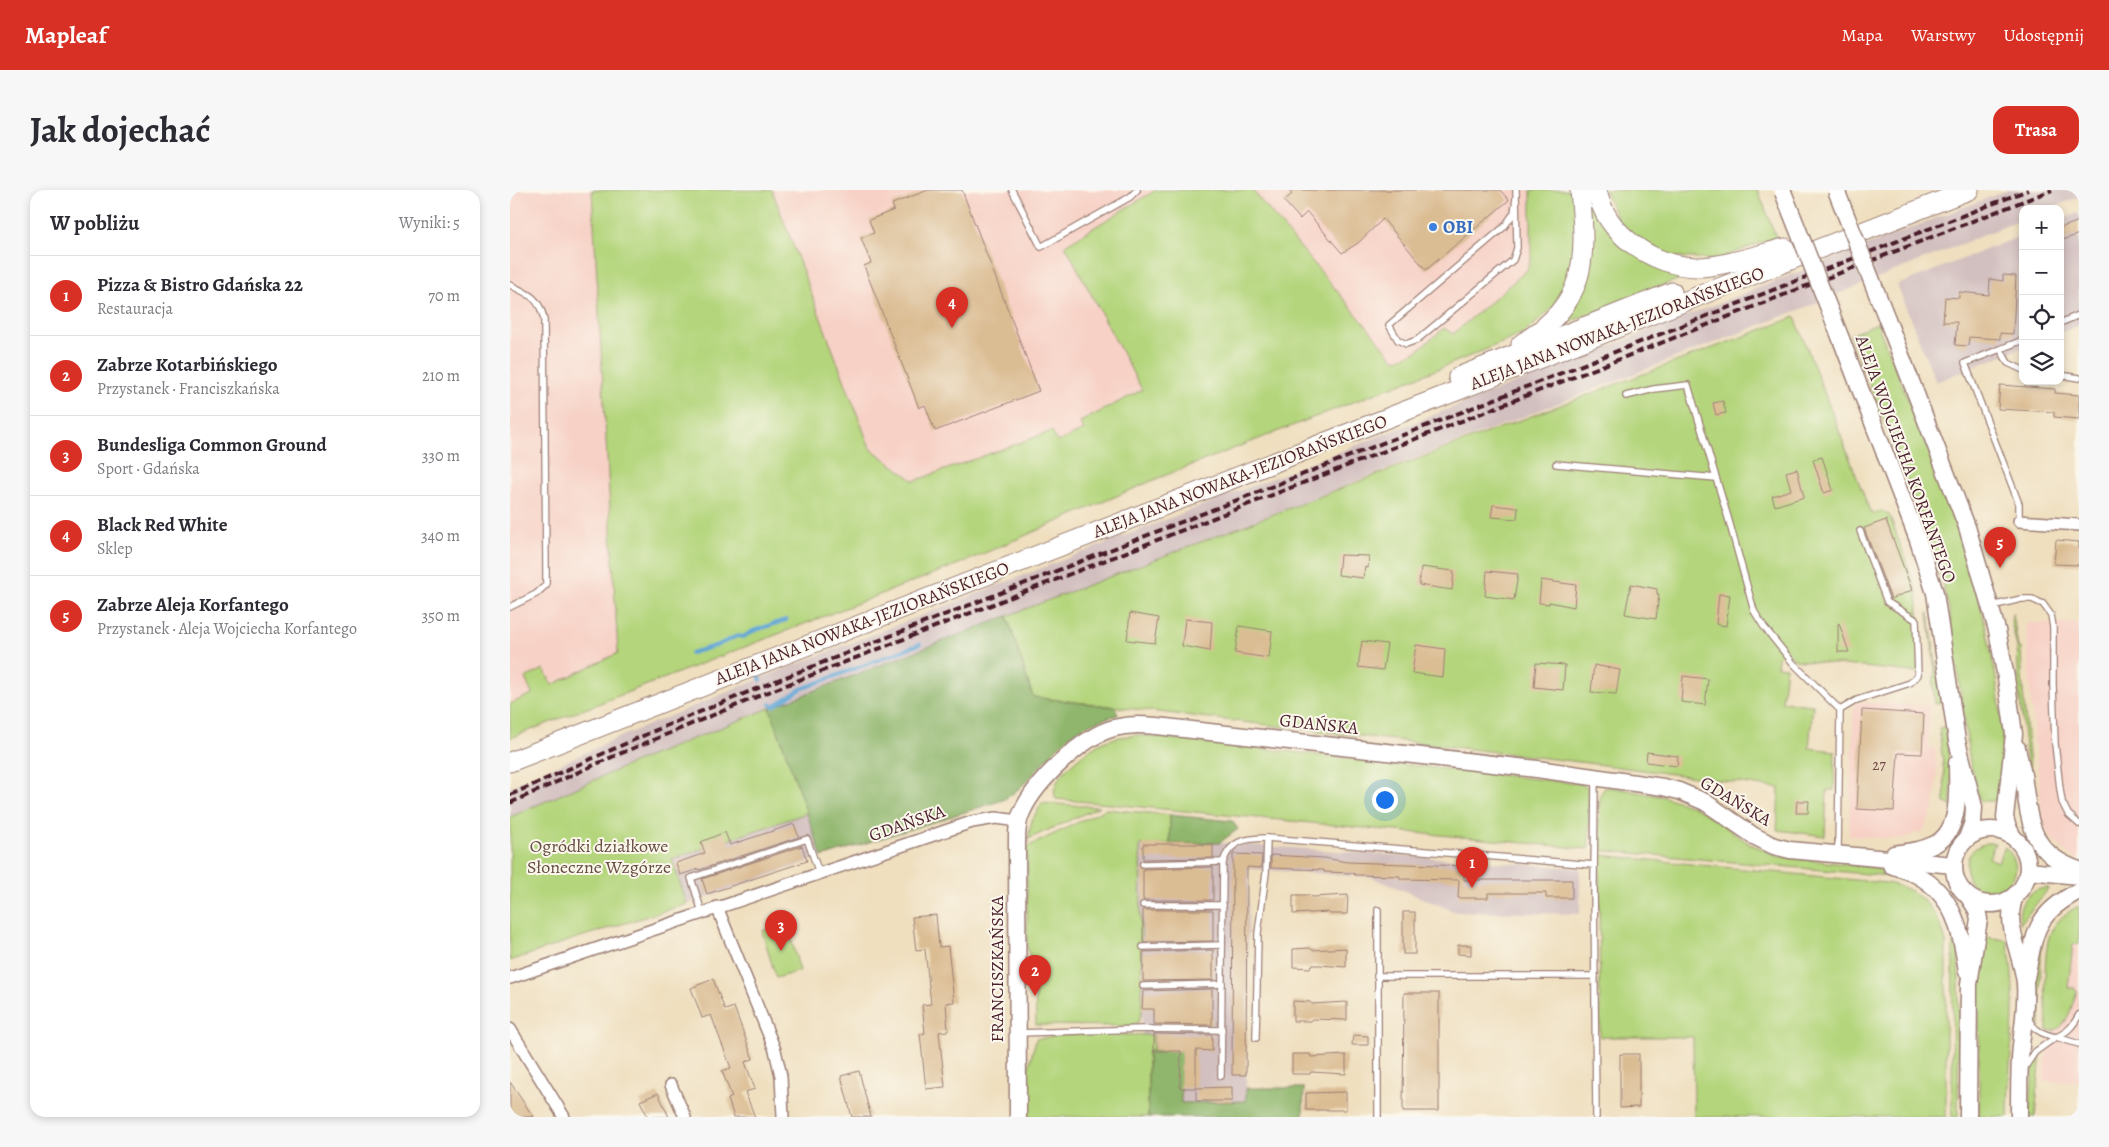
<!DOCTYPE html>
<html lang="pl">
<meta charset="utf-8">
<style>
:root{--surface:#fff;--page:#f7f7f7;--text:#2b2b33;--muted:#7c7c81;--line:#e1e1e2;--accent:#d93025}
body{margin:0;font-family:Alegreya,serif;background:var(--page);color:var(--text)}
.controls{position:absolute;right:15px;top:15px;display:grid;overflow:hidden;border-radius:10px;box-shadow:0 2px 8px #0003}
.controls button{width:45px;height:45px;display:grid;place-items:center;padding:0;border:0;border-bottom:1px solid var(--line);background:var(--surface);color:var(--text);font:25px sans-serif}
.you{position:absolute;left:874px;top:609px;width:18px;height:18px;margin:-12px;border:4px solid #fff;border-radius:50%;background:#1a73e8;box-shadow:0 0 0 8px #1a73e833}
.badge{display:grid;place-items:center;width:32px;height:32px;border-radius:50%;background:var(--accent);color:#fff;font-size:16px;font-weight:700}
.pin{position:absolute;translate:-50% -41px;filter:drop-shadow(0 1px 2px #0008)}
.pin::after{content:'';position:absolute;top:26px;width:18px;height:15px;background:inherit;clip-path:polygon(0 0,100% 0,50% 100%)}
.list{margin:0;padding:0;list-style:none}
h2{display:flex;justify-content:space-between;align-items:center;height:65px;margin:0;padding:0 20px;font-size:21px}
h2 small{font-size:16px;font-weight:400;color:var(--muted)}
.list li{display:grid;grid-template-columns:32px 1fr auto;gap:15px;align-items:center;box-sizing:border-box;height:80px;padding:0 20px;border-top:1px solid var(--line)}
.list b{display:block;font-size:19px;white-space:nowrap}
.list p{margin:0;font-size:16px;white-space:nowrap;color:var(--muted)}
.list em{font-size:16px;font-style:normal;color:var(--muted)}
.icon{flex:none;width:28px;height:28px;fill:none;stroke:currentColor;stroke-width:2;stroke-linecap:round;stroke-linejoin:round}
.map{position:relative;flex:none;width:1569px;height:927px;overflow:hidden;border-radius:15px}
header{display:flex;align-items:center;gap:30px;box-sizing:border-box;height:70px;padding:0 25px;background:var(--accent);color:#fff}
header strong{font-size:24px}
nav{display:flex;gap:28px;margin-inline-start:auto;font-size:18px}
.intro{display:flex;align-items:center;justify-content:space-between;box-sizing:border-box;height:120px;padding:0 30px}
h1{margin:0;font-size:35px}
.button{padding:12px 22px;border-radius:15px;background:var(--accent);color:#fff;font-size:18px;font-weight:700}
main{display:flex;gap:30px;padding:0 30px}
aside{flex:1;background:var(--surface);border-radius:15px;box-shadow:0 2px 8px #0003}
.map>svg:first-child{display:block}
</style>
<header>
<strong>Mapleaf</strong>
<nav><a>Mapa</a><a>Warstwy</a><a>Udostępnij</a></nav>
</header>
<div class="intro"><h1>Jak dojechać</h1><a class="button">Trasa</a></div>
<main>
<aside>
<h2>W pobliżu<small>Wyniki: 5</small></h2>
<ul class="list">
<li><span class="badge">1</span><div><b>Pizza &amp; Bistro Gdańska 22</b><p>Restauracja</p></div><em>70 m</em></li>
<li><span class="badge">2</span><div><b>Zabrze Kotarbińskiego</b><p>Przystanek · Franciszkańska</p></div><em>210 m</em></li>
<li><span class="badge">3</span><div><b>Bundesliga Common Ground</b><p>Sport · Gdańska</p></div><em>330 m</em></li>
<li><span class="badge">4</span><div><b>Black Red White</b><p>Sklep</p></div><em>340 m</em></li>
<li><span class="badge">5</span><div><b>Zabrze Aleja Korfantego</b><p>Przystanek · Aleja Wojciecha Korfantego</p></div><em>350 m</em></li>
</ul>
</aside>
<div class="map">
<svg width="1569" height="927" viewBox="0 0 1569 927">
<rect width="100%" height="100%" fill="#fbf7ec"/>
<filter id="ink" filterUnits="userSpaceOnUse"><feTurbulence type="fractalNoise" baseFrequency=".02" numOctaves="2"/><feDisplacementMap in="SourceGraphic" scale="10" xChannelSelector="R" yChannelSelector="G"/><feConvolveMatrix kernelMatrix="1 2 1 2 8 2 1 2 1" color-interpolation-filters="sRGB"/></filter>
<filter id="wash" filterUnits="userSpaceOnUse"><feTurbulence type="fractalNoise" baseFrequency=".0096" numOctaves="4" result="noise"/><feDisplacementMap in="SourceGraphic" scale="20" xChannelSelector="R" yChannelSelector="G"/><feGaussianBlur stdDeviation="1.12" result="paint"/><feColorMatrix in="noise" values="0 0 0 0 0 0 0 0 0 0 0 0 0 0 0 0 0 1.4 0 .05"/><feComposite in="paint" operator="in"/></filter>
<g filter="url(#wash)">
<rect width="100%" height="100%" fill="#efdfbf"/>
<g fill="#f7d1c6">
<path d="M0,0H82L109,463L42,495L34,479L15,488L22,504L0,514Z"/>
<path d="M262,0H646L555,55L632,199L570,231L574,240L546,252L542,241L404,291L360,258Z"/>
<path d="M742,0H1021V69L1017,80L942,144L934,138L907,161L884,170Z"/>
<path d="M1516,433L1569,434V670L1560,666L1544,651L1533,636L1520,502Z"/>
<path d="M1344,512L1418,516L1419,518L1418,558H1425L1427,583L1424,618L1413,641L1390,649L1339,646Z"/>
<path d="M1569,716V892L1534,891L1537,858L1538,752L1547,734L1556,724Z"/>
</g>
<g fill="#d2bfbf">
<path d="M1498,0H1569V7L1539,19H1513V29L1294,118L260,518L123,573L0,627V597L105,549L249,489Z"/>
<path d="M1569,23V135L1550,143V30Z"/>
<path d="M1513,45V157L1426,192L1387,95Z"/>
<path d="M297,623L312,667L177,714L161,669Z"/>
<path d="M709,653L1070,678V724L946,722L861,687L739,679L736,911L671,913L672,862L643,861V845H632L630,654Z"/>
</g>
<g fill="#b4d57c" stroke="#7f7a54">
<path d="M82,0H262L360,258L404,291L542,241L547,252L574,240L570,232L632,200L555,55L646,0H742L885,170L907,161L934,138L943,144L1017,80L1021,69V0H1064L1069,39L1057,105L1013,144L933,177L646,289L454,372L0,548V514L22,504L15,488L34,479L42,495L108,463Z"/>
<path d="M1076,0L1087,18L1180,85L1054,134L1052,131Z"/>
<path d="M1094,0H1248L1266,47L1205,70L1159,66L1112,38Z"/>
<path d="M1285,127L1361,324L1372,321L1380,326L1407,402L1412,483L1285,470L1276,459L1268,467L1267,476L1276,477L1272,512L1303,515L1299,558L1325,561L1324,600H1317L1315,646L1267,640L1269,598L1086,574L523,507L497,426L947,254Z"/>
<path d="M1367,133C1412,247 1465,361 1485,483C1489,509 1493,535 1493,562C1493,578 1491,595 1488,611H1470L1460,572L1439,419L1432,392L1401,301L1340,145Z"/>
<path d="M1418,423H1419L1431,513L1425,514L1423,496L1425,479Z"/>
<path d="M1503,423L1508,458H1511L1513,502L1523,608L1521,610L1509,502L1507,457L1501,431Z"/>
<path d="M260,518L297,623L162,669L177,714L67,748L0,771V627L123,573Z"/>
<path d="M1435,537L1441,585V616L1435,613L1434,583L1429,538Z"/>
<path d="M627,545L1072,594L1078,598L1079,603V659L546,609C535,589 580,557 596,551C606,547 616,546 627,545Z"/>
<path d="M1100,597L1155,607L1182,616L1195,623L1237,652L1266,666L1359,677L1402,689L1396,691L1379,686L1088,660L1090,605L1095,598Z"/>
<path d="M532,613L589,617L518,649L522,630Z"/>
<path d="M596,619L660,625V654L630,655L632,822L628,833L620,836L526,835L525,790L517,756V657Z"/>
<path d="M1477,653H1485L1479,668L1488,672L1495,657C1535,697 1450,722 1457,674C1458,662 1466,656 1477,653Z"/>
<path d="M1089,665L1376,693C1409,698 1428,720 1436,752V927H1184L1183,847H1090Z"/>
<path d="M1539,698L1510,734C1506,714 1519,698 1539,698Z"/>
<path d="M1569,716V754H1563L1558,798H1565L1567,801C1561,817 1557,843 1537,841C1537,816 1531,763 1541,742C1547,730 1558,721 1569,716Z"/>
<path d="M277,734L290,781L266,788L252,741Z"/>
<path d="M1475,747L1497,750C1510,810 1498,866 1498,927H1469V798Z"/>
<path d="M1443,748L1448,756L1449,793L1448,927H1442Z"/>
<path d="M1531,753V759L1530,837L1526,829L1527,759Z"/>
<path d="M558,844L643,845V861L638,862V927H517V883L526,849Z"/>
<path d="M1531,862L1525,927H1519L1524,870Z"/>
</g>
<g fill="#8fb66c" stroke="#6c6a4c">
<path d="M497,426L523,507L605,517L608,525C588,530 570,536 555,550C533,570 519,595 493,610L312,667L260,518Z"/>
<path d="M660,625L722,631L728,639L709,653L660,654Z"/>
<path d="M638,861H672L671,913L736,911V898H794L793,927H638Z"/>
</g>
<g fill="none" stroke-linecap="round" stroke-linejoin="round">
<g stroke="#61a6d6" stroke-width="4">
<path d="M181,463L208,455L227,446L233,447L243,441L276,430"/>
<path d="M248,484L251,490"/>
<path d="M260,514L264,516L291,499L410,454"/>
</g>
</g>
<g id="blocks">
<g fill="#dbbd94">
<path d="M418,0H452L529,201L425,241L415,215L409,218L354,76L361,73L351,48L364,43L359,30L384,20L382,14Z"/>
<path d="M778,0H990L999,10L916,80L873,29L848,53L832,63L797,22L790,29L774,11L782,4Z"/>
<path d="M1569,31V44L1550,51V38Z"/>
<path d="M1493,85L1506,86L1503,144L1490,143V149L1459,147L1458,156L1445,155L1447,132H1433L1435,107L1449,108V102L1479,105L1480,89L1493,91Z"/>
<path d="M1490,195L1545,199V203L1569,205V229L1544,227V222L1488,219Z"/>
<path d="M1213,211L1216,223L1206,225L1203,213Z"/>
<path d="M1312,267L1323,300L1314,303L1303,270Z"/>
<path d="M1287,279L1294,307L1265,316L1262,306L1281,300L1276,282Z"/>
<path d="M983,315L1008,318L1007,329L981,327Z"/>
<path d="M1376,330L1402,400L1381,409L1354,338Z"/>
<path d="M1546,350L1569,352V375L1544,374Z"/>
<path d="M830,365L859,366L858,378L855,377L853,388L828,385Z"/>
<path d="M911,377L944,381L942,400L909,395Z"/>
<path d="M977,381L1008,384L1004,410L975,406Z"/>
<path d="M1031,390L1066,395L1064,417L1039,412V414L1029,413Z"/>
<path d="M1121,394L1147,399V404H1149L1146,429L1115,424Z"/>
<path d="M1209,404L1220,405L1216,436L1206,434Z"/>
<path d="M620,423L649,428L645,453L617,450Z"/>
<path d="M675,429L702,432L700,461L672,456Z"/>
<path d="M1329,433L1339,462H1328V434Z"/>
<path d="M729,436L762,441L759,468L725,463Z"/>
<path d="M852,451L877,454L873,480L848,477Z"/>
<path d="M906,455L935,459L933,487L902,483Z"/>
<path d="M1026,473L1055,475L1053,500L1024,497Z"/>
<path d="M1084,475L1110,480L1106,504L1081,502Z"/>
<path d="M1173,486L1198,489L1195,515L1171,512Z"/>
<path d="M1352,520L1414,524L1412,564L1388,563L1384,621L1347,619Z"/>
<path d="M1137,562L1168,566L1167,576L1136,572Z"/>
<path d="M1287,611H1299L1298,623H1286Z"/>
<path d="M284,634L289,647L189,680V679L170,685L166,673L195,663L191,652L215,642L220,655Z"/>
<path d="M633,654H703V668L633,669Z"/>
<path d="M292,656L297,671L197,704L192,689Z"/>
<path d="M723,664L752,665L751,678L737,677L736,885H722Z"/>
<path d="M761,665L814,668L837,672L954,676V690H1062V708H1036V703H978V708H948L949,690L890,689V686L845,685L843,683L814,682V680L761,678Z"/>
<path d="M703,677V710H633V679Z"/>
<path d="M783,705H800L802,707L838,705L837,724H820L818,722L783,724Z"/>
<path d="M633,720H703V751L633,752Z"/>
<rect x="893" y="722" width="12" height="42"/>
<path d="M426,725L429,757L438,756L444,812L436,813L438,841L429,842L435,897L416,899L410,844L415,843L412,815L421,814L415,759L406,760L402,727Z"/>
<path d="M948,755H961V765L948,764Z"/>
<path d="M800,758L802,760L836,758V777L810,775H802L800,778L783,777V759Z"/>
<path d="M703,760V790L633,791V762Z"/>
<path d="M203,789L215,820L224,817L243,869L235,872L245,899L235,902L245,927H224L218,909L222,907L212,881L221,878L201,825L192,828L181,798Z"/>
<path d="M702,799V835L644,834V819H632L633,801Z"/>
<path d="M894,803H929V921H893Z"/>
<path d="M783,811L800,812L802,814L837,812V830L802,829L800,831H783Z"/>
<path d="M644,844L702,845V861L686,860V898L722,897V911H686V898H670L671,861H644Z"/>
<path d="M843,845L858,846V855H842Z"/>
<path d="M782,864H800L801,867L836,865V884L801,882L800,884H782Z"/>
<path d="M1110,864H1129V917L1110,918Z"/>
<path d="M349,881L356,908L361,927H342L331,886Z"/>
<path d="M0,892L18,919L24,927H0Z"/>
<path d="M836,902V920H796V903Z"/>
<path d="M148,903L154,916L159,927H138L130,911Z"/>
</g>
</g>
</g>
<g filter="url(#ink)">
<use href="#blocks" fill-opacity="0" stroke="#9c7f75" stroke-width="1"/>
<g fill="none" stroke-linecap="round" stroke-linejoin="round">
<g stroke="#9c7f75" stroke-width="8">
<g id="lane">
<path d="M502,0L531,57L620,7L627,0"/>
<path d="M1006,0L1007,58L1003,70L907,150L896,154L888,150L879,135L994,37L1004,23L1006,8"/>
<path d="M0,95C19,104 30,108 34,130L36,379V395L26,404L0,417"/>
<path d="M1550,133L1569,125"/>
<path d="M1491,160L1498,173L1513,180"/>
<path d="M1550,185L1569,188"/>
<path d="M1116,206L1144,199L1178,195L1219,331L1244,421L1254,437L1283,473L1330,520L1328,662"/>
<path d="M1046,274L1206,288"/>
<path d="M1509,331V314L1455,173L1513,150"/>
<path d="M1482,416L1511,409H1522L1533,414L1541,425L1543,437V494L1545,554L1550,599L1552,612L1558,624L1569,634"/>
<path d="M1330,520L1347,510L1400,493L1408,485L1406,430L1377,412L1350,341"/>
<path d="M1085,589L1084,691L1086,927"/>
<path d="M633,674L713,672"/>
<path d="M633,715H713"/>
<path d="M192,722L181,688L297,649L309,683"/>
<path d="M633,757L712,755"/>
<path d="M867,786H1085"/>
<path d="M633,796L712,794"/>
<path d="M509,843L632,839L712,840"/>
<path d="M1546,847C1558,842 1563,836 1569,825"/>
<path d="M1546,847L1569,854"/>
<path d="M746,848L748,743L756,683L757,648"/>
<path d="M1515,877L1525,862L1546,847C1533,844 1524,841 1518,828"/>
<path d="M711,886L713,672C721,649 736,649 757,648L1084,675"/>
<path d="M868,927V720"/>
</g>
</g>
<g stroke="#9c7f75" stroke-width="14">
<g id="street">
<path d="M1509,331L1569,335"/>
<path d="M207,717L265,860L271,886L273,927"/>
<path d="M0,788L462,632L486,628L509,631"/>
<path d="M0,839L54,927"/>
<path d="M161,895L175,927"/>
</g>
</g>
<g stroke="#9c7f75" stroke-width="19">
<g id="secondary">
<path d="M1377,129L1457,337L1487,440L1496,488L1504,544L1495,627L1497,635L1503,647"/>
<path d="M1331,149L1408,350L1425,403L1447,551L1464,617L1463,632L1457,648"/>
<path d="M1507,558C1509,569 1513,581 1514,592C1520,636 1522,664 1569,680"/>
<circle cx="1481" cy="677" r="37"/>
<path d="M1384,664C1397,662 1411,661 1423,655C1452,642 1447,600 1447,573"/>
<path d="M1381,675C1389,678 1399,681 1407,685C1445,706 1451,742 1457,781"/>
<path d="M1518,681L1569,686"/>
<path d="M1506,704C1492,733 1512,763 1515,793C1517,819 1511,845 1510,870C1509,889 1509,908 1509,927"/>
<path d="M1458,706L1467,720L1469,729L1459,794L1458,927"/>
<path d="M1516,788C1525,743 1524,724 1569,701"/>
<path d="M508,927L507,652C507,642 507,631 512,622C525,592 573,546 604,538C618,534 632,535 647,536L1027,579L1153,597L1169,601L1195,612L1244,646L1264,656L1280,660L1444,675"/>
</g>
</g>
<g stroke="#9c7f75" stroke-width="21">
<g id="primary">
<path d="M1087,0C1095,44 1143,76 1186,77C1209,78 1251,64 1275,58"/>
<path d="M1011,154C1077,112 1077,72 1070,0"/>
<path d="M948,187L1162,102"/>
<path d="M0,572L1459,0"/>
</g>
</g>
<use href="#lane" stroke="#fff" stroke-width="5.5"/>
<use href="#street" stroke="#fff" stroke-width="11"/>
<use href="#secondary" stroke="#fff" stroke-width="16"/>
<use href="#primary" stroke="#fff" stroke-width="19"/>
<g stroke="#4a1f2b" stroke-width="4" stroke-dasharray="8 4" stroke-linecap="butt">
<path d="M0,605L153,537L258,494L1518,0"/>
<path d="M0,613L102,567L261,501L1542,0"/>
</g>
<g stroke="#9c7f75" stroke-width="19" stroke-linecap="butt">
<g id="secondary-bridge">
<path d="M1326,0L1377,129"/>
<path d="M1273,2L1331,149"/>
</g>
</g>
<use href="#secondary-bridge" stroke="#fff" stroke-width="16"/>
</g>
</g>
<circle fill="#3f7fe0" stroke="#fbf7ec" stroke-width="2" cx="923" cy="37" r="5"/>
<g text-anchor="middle" stroke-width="4" stroke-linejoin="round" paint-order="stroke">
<g font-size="15" fill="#6e4645">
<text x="1369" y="580">27</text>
</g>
<g font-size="18" font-weight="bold" fill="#366cbe" stroke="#fbf7ec" text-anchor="start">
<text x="933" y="43">OBI</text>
</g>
<g font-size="18" fill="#4a1f2b" stroke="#fbf7ec">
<text transform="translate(1107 138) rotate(-21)" y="6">ALEJA JANA NOWAKA-JEZIORAŃSKIEGO</text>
<text transform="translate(1396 269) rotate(70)" y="6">ALEJA WOJCIECHA KORFANTEGO</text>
<text transform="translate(730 286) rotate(-21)" y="6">ALEJA JANA NOWAKA-JEZIORAŃSKIEGO</text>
<text transform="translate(352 433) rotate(-21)" y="6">ALEJA JANA NOWAKA-JEZIORAŃSKIEGO</text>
<text transform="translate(809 534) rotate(6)" y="6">GDAŃSKA</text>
<text transform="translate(1226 611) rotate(31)" y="6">GDAŃSKA</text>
<text transform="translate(397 633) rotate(-19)" y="6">GDAŃSKA</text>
<text transform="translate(487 779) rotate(-90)" y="6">FRANCISZKAŃSKA</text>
</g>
<g font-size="18" fill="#644c3f" stroke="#fbf7ec">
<text x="89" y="662">Ogródki działkowe<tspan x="89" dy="21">Słoneczne Wzgórze</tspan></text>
</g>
</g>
</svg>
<div class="controls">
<button>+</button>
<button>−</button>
<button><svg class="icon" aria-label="locate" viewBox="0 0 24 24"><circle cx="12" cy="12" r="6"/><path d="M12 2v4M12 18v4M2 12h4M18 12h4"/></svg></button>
<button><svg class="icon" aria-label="layers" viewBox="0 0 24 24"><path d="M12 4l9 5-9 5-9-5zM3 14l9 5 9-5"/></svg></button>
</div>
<div class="you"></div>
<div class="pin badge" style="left:962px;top:698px">1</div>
<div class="pin badge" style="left:525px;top:806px">2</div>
<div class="pin badge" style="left:271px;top:761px">3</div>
<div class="pin badge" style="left:442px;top:138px">4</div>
<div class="pin badge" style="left:1490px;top:378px">5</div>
</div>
</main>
